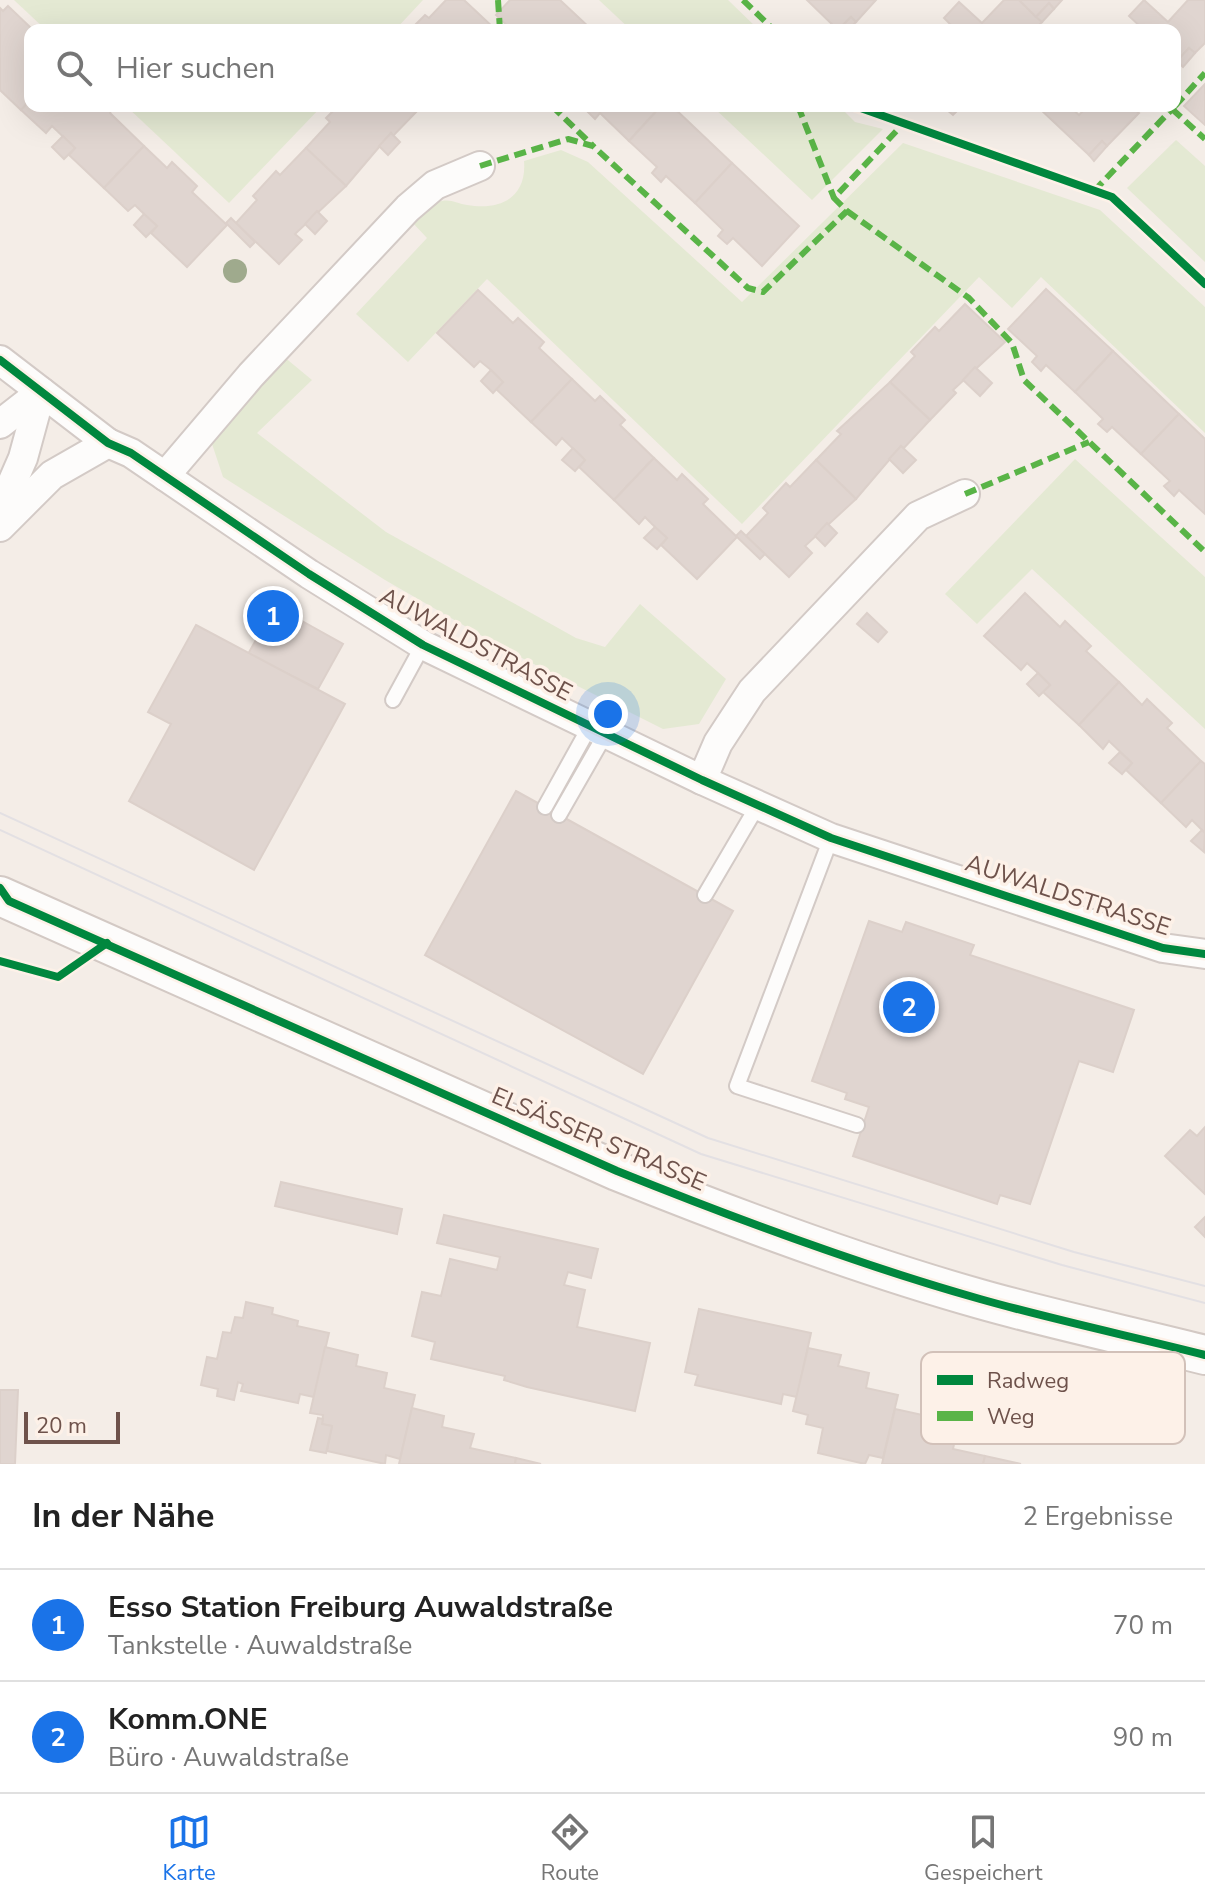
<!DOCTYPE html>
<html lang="de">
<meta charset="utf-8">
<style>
:root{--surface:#fff;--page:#f6f6f6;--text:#222;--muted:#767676;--line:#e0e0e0;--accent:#1a73e8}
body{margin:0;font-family:"Nunito Sans",sans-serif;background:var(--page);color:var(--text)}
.scale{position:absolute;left:24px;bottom:20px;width:96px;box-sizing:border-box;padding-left:8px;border:4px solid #6e524b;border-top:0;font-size:22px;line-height:28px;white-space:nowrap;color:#6e524b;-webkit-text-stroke:6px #fdf1e8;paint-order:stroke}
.you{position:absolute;left:608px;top:714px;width:28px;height:28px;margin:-20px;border:6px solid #fff;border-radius:50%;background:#1a73e8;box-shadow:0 0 0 12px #1a73e833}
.badge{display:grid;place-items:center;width:52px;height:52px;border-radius:50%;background:var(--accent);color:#fff;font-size:26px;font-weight:700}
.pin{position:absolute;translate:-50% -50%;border:4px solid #fff;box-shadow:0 2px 8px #0006}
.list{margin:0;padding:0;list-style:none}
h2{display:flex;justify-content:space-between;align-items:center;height:104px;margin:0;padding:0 32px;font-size:34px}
h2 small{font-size:26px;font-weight:400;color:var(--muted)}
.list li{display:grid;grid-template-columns:52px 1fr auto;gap:24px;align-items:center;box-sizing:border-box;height:112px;padding:0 32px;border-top:2px solid var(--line)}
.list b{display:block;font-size:30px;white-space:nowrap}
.list p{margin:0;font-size:26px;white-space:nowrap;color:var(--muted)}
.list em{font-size:26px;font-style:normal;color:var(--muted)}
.icon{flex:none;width:44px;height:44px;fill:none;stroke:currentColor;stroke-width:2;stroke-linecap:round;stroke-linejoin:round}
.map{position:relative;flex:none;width:1205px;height:1464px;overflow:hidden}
.search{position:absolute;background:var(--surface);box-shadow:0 8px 32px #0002;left:24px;right:24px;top:24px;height:88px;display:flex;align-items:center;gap:20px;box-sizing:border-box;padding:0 28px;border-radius:16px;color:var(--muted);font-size:30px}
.sheet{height:328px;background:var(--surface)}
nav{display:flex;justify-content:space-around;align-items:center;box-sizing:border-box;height:112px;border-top:2px solid var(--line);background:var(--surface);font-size:22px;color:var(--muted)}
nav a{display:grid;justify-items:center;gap:4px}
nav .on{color:var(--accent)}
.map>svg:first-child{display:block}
</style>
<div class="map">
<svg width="1205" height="1464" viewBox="0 0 1205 1464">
<rect width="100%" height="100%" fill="#f4ede7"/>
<g fill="#e4e9d3">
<path d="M14,0H423L395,30H46Z"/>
<path d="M599,0H728L759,30H631Z"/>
<path d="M126,106H322L229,203Z"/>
<path d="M712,106H839L855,122L883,129L812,200Z"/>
<path d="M1176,140L1205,166V262L1127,188Z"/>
<path d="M903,143L1100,210L1205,307V433L1041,277L1012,308L979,277L742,524L487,279L408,362L356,314L427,238L411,221C421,212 428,203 442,201C451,199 459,204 467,205C501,211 527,197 524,161L561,150L588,162L742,302Z"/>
<path d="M283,356L312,380L257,433L386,532L576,638L605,647L640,604L726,679L699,724L663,729L510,652L385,580L223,477L210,438Z"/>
<path d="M1075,459L1205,577V729L1032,569L977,624L945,594Z"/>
</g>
<g fill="#e0d5d0" stroke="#dcd0ca" stroke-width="2">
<path d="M446,0H464L495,29L410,30L425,15L429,18Z"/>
<path d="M510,0H560L592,30H512L496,15Z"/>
<path d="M807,0H876L856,22L851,17L838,30Z"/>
<path d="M1004,0H1019L1042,22L1034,30H956L944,18L959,2L982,23Z"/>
<path d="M1019,0H1062L1054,9L1049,3L1036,17Z"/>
<path d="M1144,0L1168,22L1188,0H1205V43L1195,53L1189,48L1177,61L1175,30H1144L1129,16Z"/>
<path d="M1049,3L1054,9L1042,22L1036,17Z"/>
<path d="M8,6L33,30L29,36L30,100L21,110L0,90V8L3,11Z"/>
<path d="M851,17L856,22L848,30H838Z"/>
<path d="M1189,48L1195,53L1183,67L1177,61Z"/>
<path d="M1205,84V125L1184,106Z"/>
<path d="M30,100V106H113L110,113L144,146L104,188L69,155L75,148L52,126L46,133L21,110Z"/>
<path d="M338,106H418L420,108L393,136L391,133L346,186L306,148L330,122L326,118Z"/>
<path d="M590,106H661L629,141L600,113L595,119L586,110Z"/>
<path d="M661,106H672L732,163L695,203L666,176L661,182L652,173L657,167L629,141Z"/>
<path d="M951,106H962L953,115L947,110Z"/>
<path d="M1044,106H1069L1079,115L1088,106H1131L1139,113L1107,146L1102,141L1089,155L1041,110Z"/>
<path d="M391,133L400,142L388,155L379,146Z"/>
<path d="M63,136L75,148L64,159L52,147Z"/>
<path d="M1102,141L1107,146L1094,161L1089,155Z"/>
<path d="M144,146L167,168L172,162L197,186L192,192L227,225L187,267L151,233L157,226L144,214L135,205L128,211L104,188Z"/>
<path d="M306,148L346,186L295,234L302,240L279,264L236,223L257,200L253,196L276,171L280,175Z"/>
<path d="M732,163L799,226L762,266L733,238L727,244L718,236L723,230L695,203Z"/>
<path d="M317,211L327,221L315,234L305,224Z"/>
<path d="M144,214L157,226L146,237L134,225Z"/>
<path d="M231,218L255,242L250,247L226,223Z"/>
<path d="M1046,289L1113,351L1075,392L1046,365L1041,371L1032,362L1037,356L1008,329Z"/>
<path d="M478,290L513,323L518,318L544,342L539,348L572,379L531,422L496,389L503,382L491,370L480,361L474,367L437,333Z"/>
<path d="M965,304L1005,342L953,390L956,393L930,420L890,382L915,356L911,352L935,327L939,331Z"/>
<path d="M1113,351L1179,414L1141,454L1112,427L1107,432L1098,424L1103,419L1075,392Z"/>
<path d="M975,367L992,383L980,396L963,380Z"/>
<path d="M491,370L503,382L493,393L481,381Z"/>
<path d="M572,379L595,401L600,396L625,420L620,425L654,458L614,500L579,467L585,460L562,438L556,445L531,422Z"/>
<path d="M890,382L930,420L904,448L901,446L856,499L816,460L841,434L837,431Z"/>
<path d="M1179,414L1205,439V514L1179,490L1174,496L1164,486L1170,481L1141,454Z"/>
<path d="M901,446L916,460L903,473L889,459Z"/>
<path d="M573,448L585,460L575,471L562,460Z"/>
<path d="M654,458L677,480L682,474L708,499L703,504L737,537L697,579L661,545L667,538L655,527L645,517L639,524L614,500Z"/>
<path d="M816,460L856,499L805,546L812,553L789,577L746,536L768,513L763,508L786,483L790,487Z"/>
<path d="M827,523L837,533L825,546L815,536Z"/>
<path d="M655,527L667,538L657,549L644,538Z"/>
<path d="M741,531L765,554L760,559L736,536Z"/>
<path d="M1025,593L1060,627L1065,621L1091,646L1086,651L1119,682L1079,725L1043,692L1050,685L1038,673L1027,663L1021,670L984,636Z"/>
<path d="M275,606L343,644L318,689L248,654Z"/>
<path d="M867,613L887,632L878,642L857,624Z"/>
<path d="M196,625L345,704L254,870L129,801L171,724L148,712Z"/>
<path d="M1038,673L1050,685L1039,696L1027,684Z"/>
<path d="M1119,682L1142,705L1147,699L1172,723L1167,728L1201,761L1161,803L1126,770L1132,763L1109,741L1103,749L1079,725Z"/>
<path d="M1120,752L1132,763L1122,774L1109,763Z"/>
<path d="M1201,761L1205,764V833L1192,820L1186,827L1161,803Z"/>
<path d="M516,791L733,911L643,1074L425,955Z"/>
<path d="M1202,830L1205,833L1204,852L1191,841Z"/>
<path d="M869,921L902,932L906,922L974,945L970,955L1134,1010L1113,1072L1079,1061L1030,1204L1000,1195L997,1204L853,1156L869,1107L845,1099L847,1093L812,1081Z"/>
<path d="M1205,1127V1194L1165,1156L1190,1130L1197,1136Z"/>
<path d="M281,1182L402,1209L397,1234L275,1206Z"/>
<path d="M444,1215L598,1249L591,1278L568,1272L564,1285L585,1290L577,1327L650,1343L635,1411L527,1387L504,1380L505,1376L431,1359L435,1342L412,1336L422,1292L441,1296L450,1259L497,1270L500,1257L437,1243Z"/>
<path d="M1205,1217V1237L1195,1227Z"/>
<path d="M246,1302L273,1308L272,1314L298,1321L297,1326L329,1333L314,1397L300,1394L298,1403L241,1391L243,1384L238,1382L234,1400L217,1396L218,1389L201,1385L207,1357L217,1359L223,1332L231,1333L235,1317L243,1318Z"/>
<path d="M699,1309L811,1333L797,1397L783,1394L781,1404L695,1385L698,1375L685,1372Z"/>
<path d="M325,1347L358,1355L356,1366L387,1373L384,1388L415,1395L400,1459L386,1455L385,1464L327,1451L332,1426L322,1424L323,1415L310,1413Z"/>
<path d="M808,1348L841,1355L838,1366L869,1373L866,1388L898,1395L883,1458L869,1455L865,1464L818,1453L823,1428L806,1424L808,1415L793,1411Z"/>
<path d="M0,1390H18L15,1464H0Z"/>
<path d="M412,1408L444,1416L442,1427L474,1434L470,1448L516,1458L515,1464H399Z"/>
<path d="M895,1409L927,1416L924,1428L956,1435L953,1449L985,1456L983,1464H882Z"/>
<path d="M318,1418L323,1419L322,1424L332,1426L326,1453L310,1450Z"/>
<path d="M985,1456L1021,1464H983Z"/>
<path d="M516,1458L541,1464H515Z"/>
</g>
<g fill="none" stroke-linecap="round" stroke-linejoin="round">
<g stroke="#d3cac6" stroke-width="18">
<g id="lane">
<path d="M393,700L423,645"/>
<path d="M545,807L590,726"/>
<path d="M559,815L606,733"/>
<path d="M831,838L737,1086L857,1125"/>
<path d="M705,895L758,805"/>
</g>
</g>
<g stroke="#d3cac6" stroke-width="32">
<g id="street">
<path d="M0,360L108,443L131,453L309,574L423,645L702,780L831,838L1163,948L1205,954"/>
<path d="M0,424L41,392"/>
<path d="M165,476L251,375L408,208L435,185L480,166"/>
<path d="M0,511L23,458L41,392"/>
<path d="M0,527L52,475L108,443"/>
<path d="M702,780L718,743L752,691L918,516L965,494"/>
</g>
</g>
<g stroke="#d3c9c4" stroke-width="42">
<path id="secondary" d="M0,896L617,1171C736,1219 856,1264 980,1299C1054,1320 1130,1336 1205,1355"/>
</g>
<use href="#lane" stroke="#fdfcfb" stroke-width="14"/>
<use href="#street" stroke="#fdfcfb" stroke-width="28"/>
<use href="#secondary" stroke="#fdfcfb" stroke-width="38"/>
<g stroke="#e3e0e3" stroke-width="2">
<path d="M0,813L708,1138L1074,1252L1205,1286"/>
<path d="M0,830L701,1154L1062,1265L1205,1303"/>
</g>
<g stroke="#59b447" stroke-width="6" stroke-dasharray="12 6" stroke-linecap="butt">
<path d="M498,0L500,30"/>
<path d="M743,0L774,30"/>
<path d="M552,106L592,145"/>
<path d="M798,106L834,198"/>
<path d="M1175,106L1205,73"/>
<path d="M1172,109L1205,139"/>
<path d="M480,166L568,139L593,146L748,288L763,292L847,211L834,198L902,125"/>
<path d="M1094,191L1175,106"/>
<path d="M847,211L969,298L1012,343L1024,380L1205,552"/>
<path d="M965,494L1089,442"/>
</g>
<g stroke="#fdf1e8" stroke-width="13">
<g id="cycleway">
<path d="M855,106L1112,197L1205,284"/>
<path d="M0,360L108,443L131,453L309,574L423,645L702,780L831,838L1163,948L1205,954"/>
<path d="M0,888L9,901L617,1171C736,1219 856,1264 980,1299C1054,1320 1130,1336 1205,1355"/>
<path d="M0,961L58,977L107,943"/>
</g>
</g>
<use href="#cycleway" stroke="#00873e" stroke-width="8"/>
</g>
<circle fill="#9faa8d" cx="235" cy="271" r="12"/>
<g text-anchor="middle" stroke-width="7" stroke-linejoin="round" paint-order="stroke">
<g font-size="24" fill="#6e524b" stroke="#fdf1e8">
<text transform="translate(476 644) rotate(28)" y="8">AUWALDSTRASSE</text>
<text transform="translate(1068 895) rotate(18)" y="8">AUWALDSTRASSE</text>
<text transform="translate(599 1139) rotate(23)" y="8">ELSÄSSER STRASSE</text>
</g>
</g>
<rect x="921" y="1352" width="264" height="92" rx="12" fill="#fdf1e8" stroke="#d2c1b9" stroke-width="2"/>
<rect x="937" y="1375" width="36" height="10" fill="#00873e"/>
<rect x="937" y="1411" width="36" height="10" fill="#59b447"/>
<g font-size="22" fill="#6e524b">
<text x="987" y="1388">Radweg</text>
<text x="987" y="1424">Weg</text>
</g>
</svg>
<div class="scale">20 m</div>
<div class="you"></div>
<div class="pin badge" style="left:273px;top:616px">1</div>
<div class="pin badge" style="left:909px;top:1007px">2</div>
<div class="search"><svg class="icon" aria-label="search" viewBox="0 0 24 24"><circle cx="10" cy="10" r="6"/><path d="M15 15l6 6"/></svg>Hier suchen</div>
</div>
<section class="sheet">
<h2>In der Nähe<small>2 Ergebnisse</small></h2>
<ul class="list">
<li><span class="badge">1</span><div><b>Esso Station Freiburg Auwaldstraße</b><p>Tankstelle · Auwaldstraße</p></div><em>70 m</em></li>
<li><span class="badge">2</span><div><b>Komm.ONE</b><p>Büro · Auwaldstraße</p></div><em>90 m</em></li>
</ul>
</section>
<nav>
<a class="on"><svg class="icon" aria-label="map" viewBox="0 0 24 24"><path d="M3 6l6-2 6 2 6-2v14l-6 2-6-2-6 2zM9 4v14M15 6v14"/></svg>Karte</a>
<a><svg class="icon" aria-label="directions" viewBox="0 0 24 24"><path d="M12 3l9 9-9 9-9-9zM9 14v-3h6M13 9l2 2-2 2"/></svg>Route</a>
<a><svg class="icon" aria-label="saved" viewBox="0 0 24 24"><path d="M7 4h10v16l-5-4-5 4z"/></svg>Gespeichert</a>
</nav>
